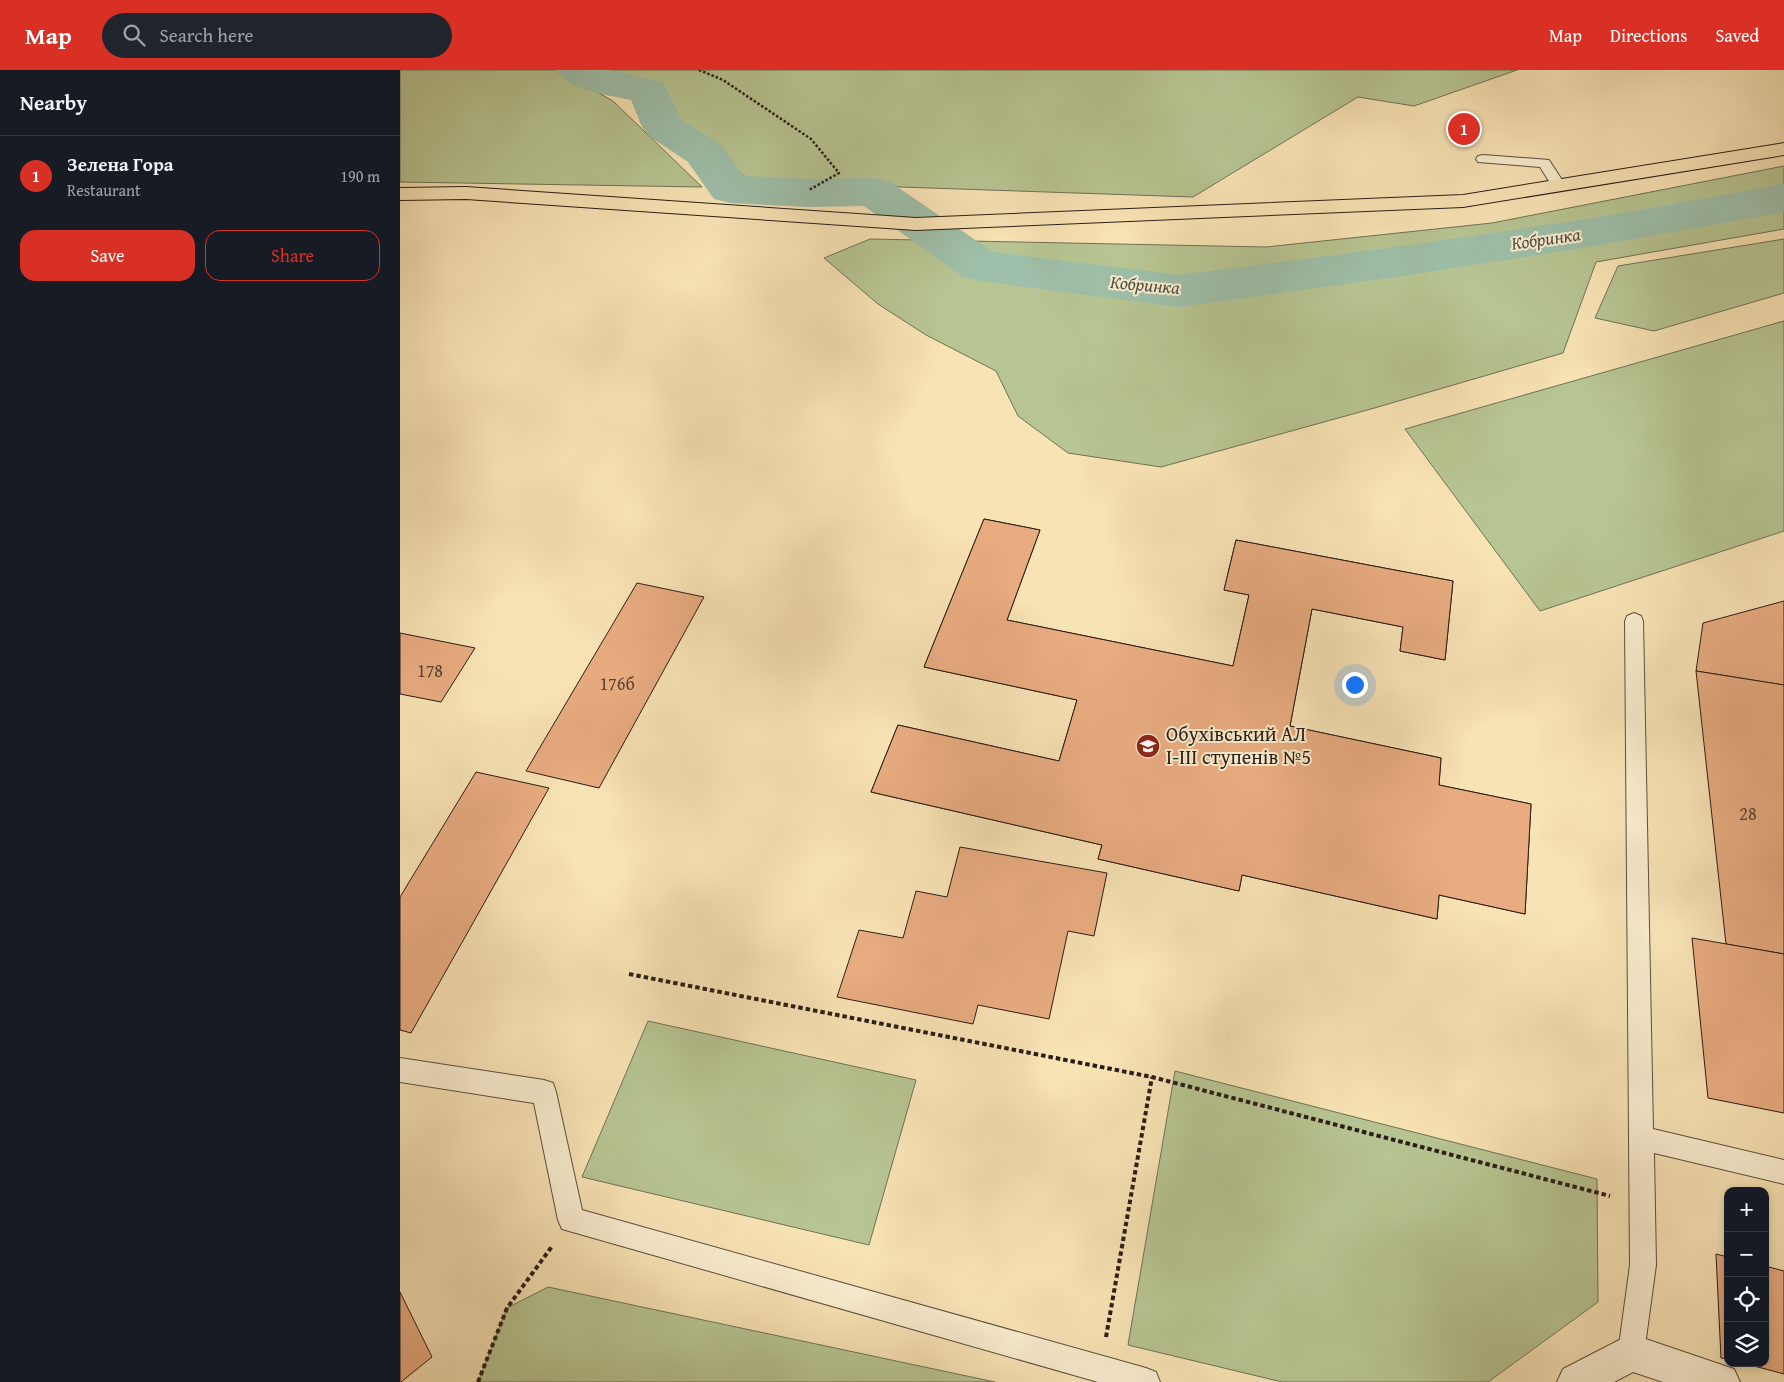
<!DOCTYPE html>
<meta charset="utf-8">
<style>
:root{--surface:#171b24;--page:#20242c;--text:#f1f3f6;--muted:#9ea1a6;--line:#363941;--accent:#d93025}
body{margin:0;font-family:"Gentium Book Plus",serif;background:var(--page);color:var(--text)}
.controls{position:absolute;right:15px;bottom:15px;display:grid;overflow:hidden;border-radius:10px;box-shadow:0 2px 8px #0003}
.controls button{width:45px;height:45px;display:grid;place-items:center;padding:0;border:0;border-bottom:1px solid var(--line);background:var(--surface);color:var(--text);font:25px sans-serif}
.you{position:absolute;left:954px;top:614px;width:18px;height:18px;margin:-12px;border:4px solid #fff;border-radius:50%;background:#1a73e8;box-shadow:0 0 0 8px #1a73e833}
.badge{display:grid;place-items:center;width:32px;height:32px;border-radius:50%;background:var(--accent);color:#fff;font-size:16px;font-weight:700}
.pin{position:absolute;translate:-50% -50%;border:2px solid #fff;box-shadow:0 1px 5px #0006}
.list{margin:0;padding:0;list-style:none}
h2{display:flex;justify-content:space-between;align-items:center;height:65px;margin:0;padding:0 20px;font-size:21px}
h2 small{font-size:16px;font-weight:400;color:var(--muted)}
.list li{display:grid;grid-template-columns:32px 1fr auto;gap:15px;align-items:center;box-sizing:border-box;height:80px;padding:0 20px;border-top:1px solid var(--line)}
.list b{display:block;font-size:19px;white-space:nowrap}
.list p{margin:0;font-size:16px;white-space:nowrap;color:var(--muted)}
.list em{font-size:16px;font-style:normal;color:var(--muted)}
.actions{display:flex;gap:10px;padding:15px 20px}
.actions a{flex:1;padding:11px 0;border:1px solid var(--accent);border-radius:15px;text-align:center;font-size:18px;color:var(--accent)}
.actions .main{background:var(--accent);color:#fff}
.icon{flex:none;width:28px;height:28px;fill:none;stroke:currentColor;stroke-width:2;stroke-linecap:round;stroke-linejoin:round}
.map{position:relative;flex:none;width:1384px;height:1312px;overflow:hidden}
header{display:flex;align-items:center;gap:30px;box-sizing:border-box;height:70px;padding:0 25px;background:var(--accent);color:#fff}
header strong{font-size:24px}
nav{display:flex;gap:28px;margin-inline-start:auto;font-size:18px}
.search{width:350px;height:45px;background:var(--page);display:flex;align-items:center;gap:12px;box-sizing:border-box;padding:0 18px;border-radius:28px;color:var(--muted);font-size:19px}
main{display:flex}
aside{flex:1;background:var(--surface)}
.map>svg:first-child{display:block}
</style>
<header>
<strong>Map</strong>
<div class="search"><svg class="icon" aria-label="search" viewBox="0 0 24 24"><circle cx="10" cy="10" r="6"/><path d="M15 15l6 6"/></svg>Search here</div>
<nav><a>Map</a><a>Directions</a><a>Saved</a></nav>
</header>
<main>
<aside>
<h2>Nearby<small></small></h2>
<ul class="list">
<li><span class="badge">1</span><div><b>Зелена Гора</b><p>Restaurant</p></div><em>190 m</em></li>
</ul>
<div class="actions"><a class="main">Save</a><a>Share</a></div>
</aside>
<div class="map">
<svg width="1384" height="1312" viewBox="0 0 1384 1312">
<rect width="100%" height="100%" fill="#f8e3b5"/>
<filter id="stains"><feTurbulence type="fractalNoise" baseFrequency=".004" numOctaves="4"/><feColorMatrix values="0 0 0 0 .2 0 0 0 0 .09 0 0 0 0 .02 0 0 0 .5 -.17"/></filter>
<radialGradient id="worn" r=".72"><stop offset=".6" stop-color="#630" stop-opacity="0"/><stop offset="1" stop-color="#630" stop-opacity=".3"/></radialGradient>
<g fill="#b7c592" stroke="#707154">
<path d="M0,0H158L213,31L302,117L0,112Z"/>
<path d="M192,0H1117L1014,36L958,27L793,127L353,112Z"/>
<path d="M1384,96V159L1196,192L1163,283L971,339L761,397L668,383L618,346L596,301L526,265L478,234L424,188L470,169L866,177L1092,153Z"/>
<path d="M1384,169V223L1254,261L1195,248L1218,196Z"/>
<path d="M1384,251V461L1140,541L1005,359Z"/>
<path d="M248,951L516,1010L469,1175L182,1107Z"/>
<path d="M775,1001L1197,1109L1198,1232L1088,1312H882L728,1275Z"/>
<path d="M148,1217L595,1312H78L107,1238Z"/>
</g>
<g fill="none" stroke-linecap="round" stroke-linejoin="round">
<path fill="#9ebfa9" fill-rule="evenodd" d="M155,0H210L263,13L282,50L320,74L344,106L408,109L474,108L490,112L593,182L779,205L996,177L1195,148L1384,114V142L1195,176L996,207L779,237L580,211L563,207L464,136L408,137L330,133L314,129L288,92L249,66L242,57L231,30C206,24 171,22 155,0Z"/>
</g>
<g fill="#e9ac81" stroke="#2a1d17" fill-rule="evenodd">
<path d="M584,449L640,460L607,550L833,596L849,525L824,520L836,470L1053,511L1045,590L1000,581L1003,557L912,539L890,656L1041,688L1039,715L1131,734L1125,844L1039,825L1037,849L842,805L839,821L698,789L702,775L471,722L498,655L659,691L677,630L524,597ZM744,639L864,661L849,752L723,727Z"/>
<path d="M584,449L640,460L607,550L833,596L849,525L824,520L836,470L1053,511L1045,590L1000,581L1003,557L912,539L890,656L1041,688L1039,715L1131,734L1125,844L1039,825L1037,849L842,805L839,821L698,789L702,775L471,722L498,655L659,691L677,630L524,597Z"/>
<path d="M237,513L304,527L199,718L126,701Z"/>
<path d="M1384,531V615L1296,601L1303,553Z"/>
<path d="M0,563L75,578L41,632L0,624Z"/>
<path d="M1296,601L1384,615V884L1326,874Z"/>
<path d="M76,702L149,718L11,963L0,960V827Z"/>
<path d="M560,777L707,803L694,866L668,861L649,949L578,935L573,954L437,927L459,860L503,868L516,821L547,827Z"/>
<path d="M1292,868L1384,884V1043L1308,1028Z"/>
<path d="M1316,1184L1328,1187V1289L1321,1288Z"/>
<path d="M1365,1196L1384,1201V1304L1343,1293H1365Z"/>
<path d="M0,1222L32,1287L1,1312H0Z"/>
</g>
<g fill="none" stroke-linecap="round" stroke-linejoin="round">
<g stroke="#5e4e3e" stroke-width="2">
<g id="service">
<path d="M1083,85L1149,90L1166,116L1164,119H1154L1140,97L1078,92L1076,89L1078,86Z"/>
<path d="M1234,543L1241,546L1243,551L1253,1059L1384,1090V1114L1254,1083L1256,1195L1244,1283L1241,1293L1231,1296L1221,1293L1218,1283L1230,1195L1225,551L1227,546Z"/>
<path d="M0,988L144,1010L153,1013L156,1022L182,1140L746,1298L756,1302L760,1312H698L162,1159L158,1150L134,1033L0,1012Z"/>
</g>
</g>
<g stroke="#5e4e3e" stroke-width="2">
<path id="minor" d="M1231,1264L1334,1299L1340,1312H1263L1233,1302L1214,1312H1157L1163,1299Z"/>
</g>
<g stroke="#2a1d17" stroke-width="2">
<path id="primary" d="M1384,73V85L1063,137L516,160L66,129L0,130V118L66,117L516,148L1063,125Z"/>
</g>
<path stroke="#2a1d17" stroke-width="2.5" stroke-dasharray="2.5 2" stroke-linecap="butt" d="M299,0L323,10L411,69L439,103L409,120"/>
<g stroke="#2a1d17" stroke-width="4" stroke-dasharray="4.5 3" stroke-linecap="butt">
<path d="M229,904L752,1007L1210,1126"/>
<path d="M706,1267L752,1007"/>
<path d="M78,1312L107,1238L153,1175"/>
</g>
<use href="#service" fill="#faedcf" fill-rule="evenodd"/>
<use href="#minor" fill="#faedcf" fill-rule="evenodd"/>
<use href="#primary" fill="#f8e3b5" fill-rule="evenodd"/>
</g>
<defs>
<g id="school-disc" transform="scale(1.25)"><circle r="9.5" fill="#8f2418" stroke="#faedcf"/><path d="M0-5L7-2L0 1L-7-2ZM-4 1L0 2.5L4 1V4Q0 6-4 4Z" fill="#fff"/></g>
</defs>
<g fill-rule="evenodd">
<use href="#school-disc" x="748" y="676"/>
</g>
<g text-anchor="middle" stroke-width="4" stroke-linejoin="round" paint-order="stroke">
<g font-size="18" font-style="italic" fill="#4d4e43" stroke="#faedcf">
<text transform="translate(1146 169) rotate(-8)" y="6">Кобринка</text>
<text transform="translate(745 215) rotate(5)" y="6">Кобринка</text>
</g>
<g font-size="18" fill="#5a4132">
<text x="30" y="607">178</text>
<text x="217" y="620">176б</text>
<text x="1348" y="750">28</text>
</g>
<g font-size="20" fill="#2a1d17" stroke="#faedcf" text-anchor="start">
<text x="766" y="671">Обухівський АЛ<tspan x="766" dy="23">І-ІІІ ступенів №5</tspan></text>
</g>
</g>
<rect width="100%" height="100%" filter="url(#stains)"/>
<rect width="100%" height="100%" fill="url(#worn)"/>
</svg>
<div class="controls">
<button>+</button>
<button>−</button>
<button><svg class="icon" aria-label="locate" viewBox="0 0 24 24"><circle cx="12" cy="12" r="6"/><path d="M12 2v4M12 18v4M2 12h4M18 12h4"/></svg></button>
<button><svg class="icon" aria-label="layers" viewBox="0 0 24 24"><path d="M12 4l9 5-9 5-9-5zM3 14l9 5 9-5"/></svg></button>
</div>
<div class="you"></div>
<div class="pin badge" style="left:1064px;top:59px">1</div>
</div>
</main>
